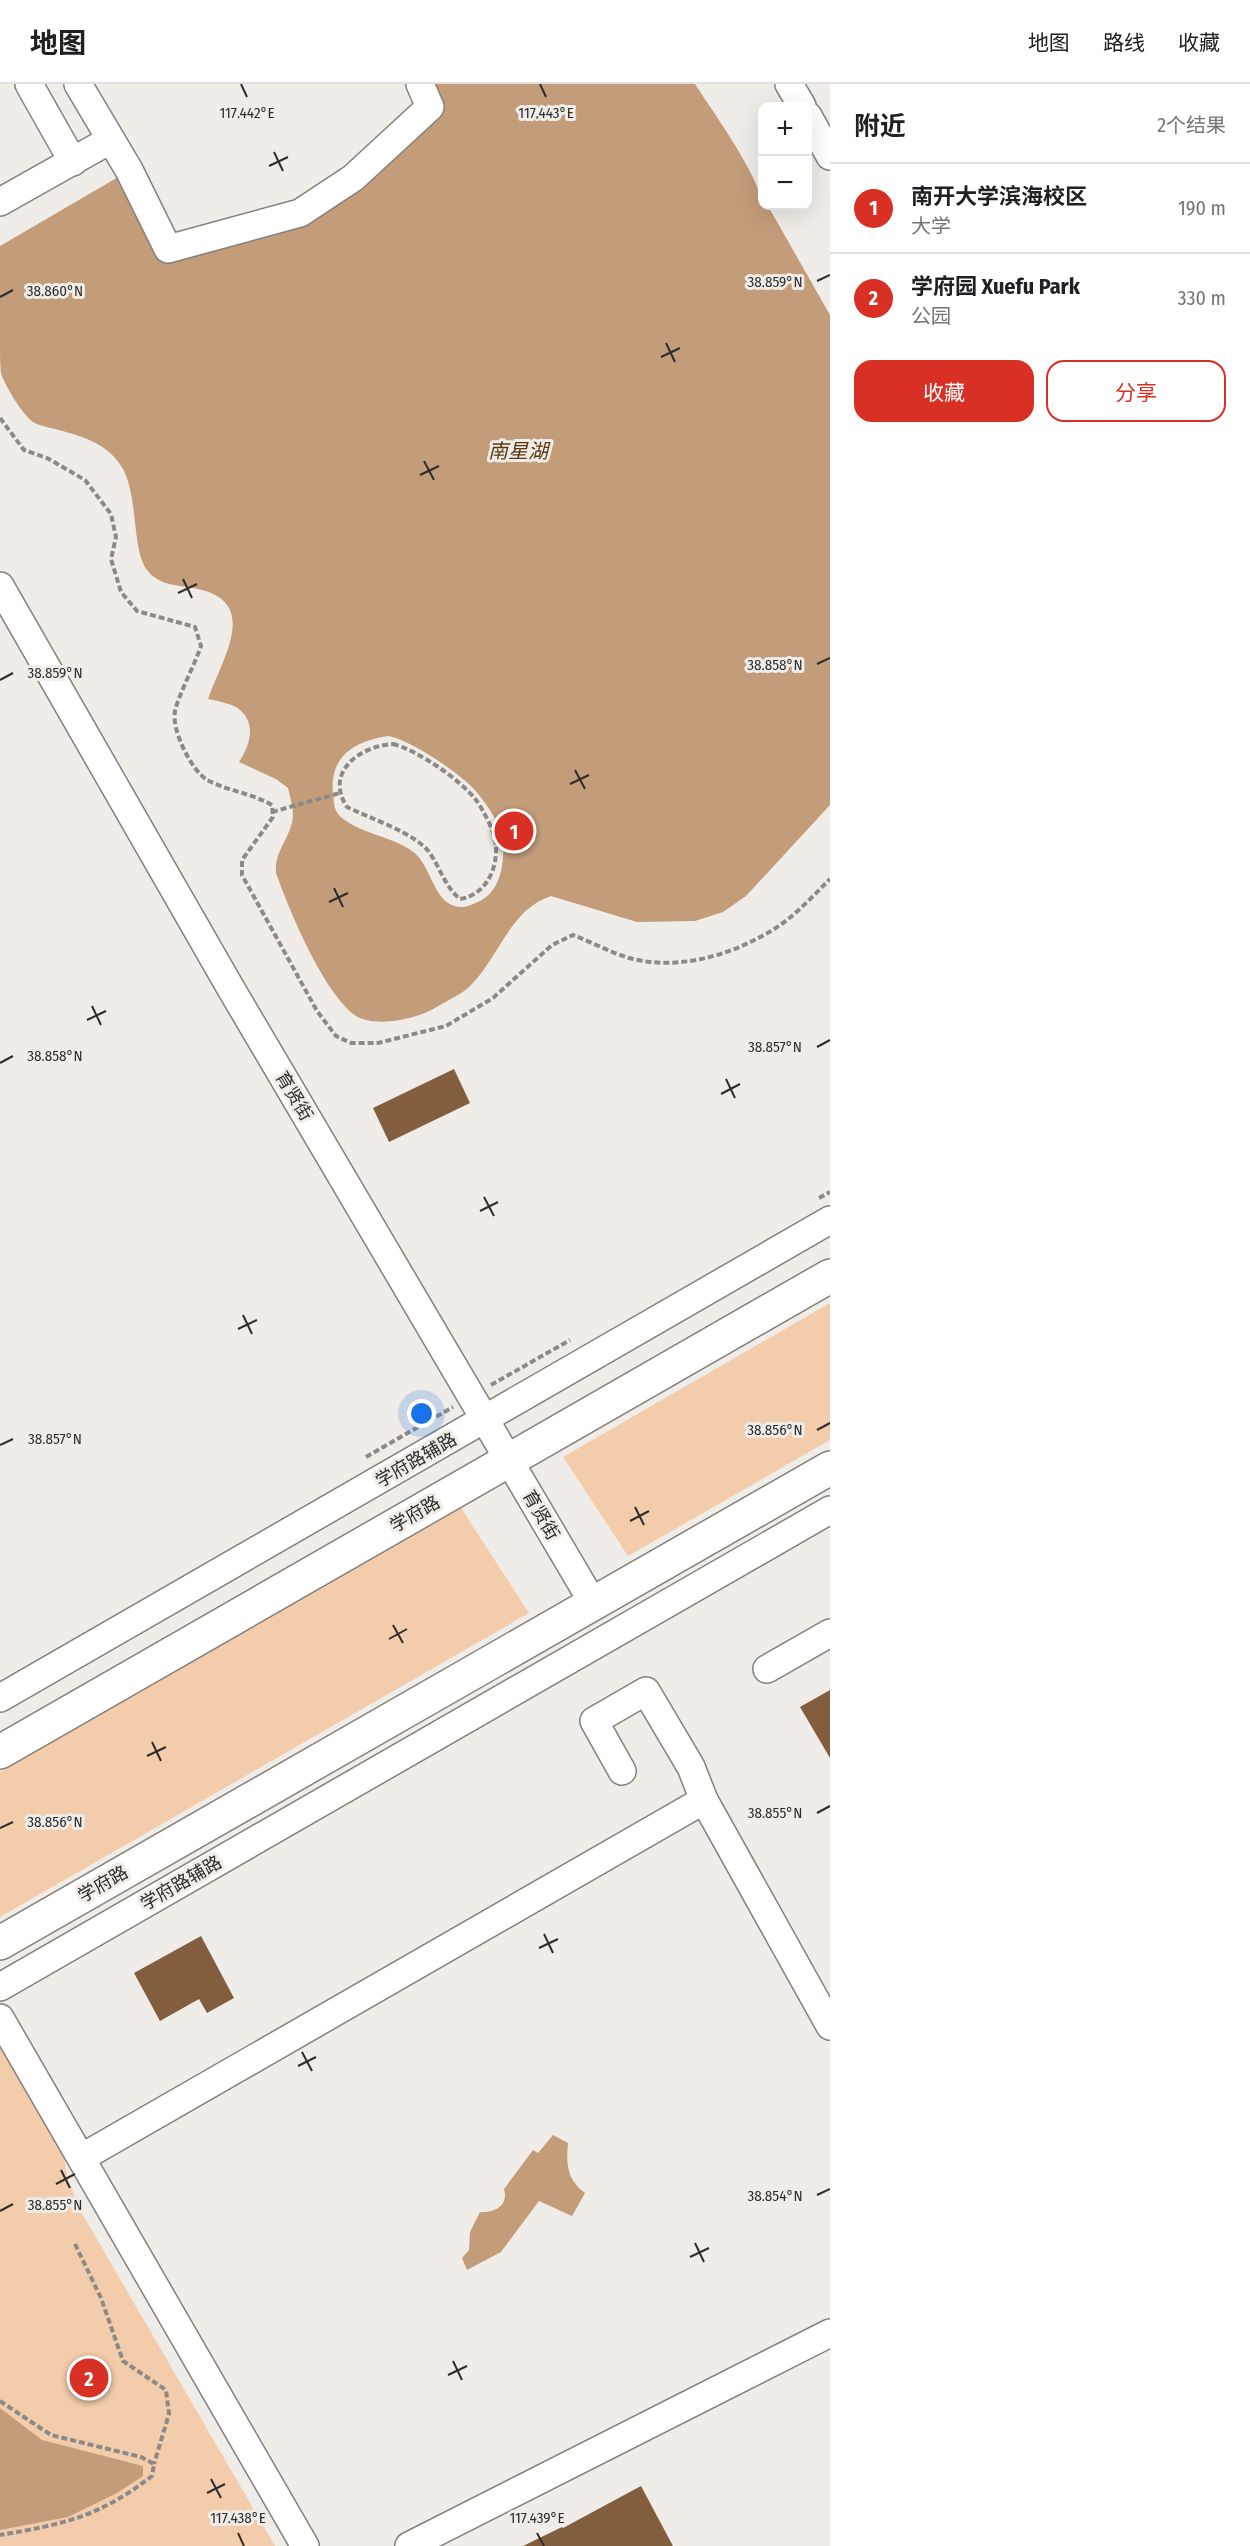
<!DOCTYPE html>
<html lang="zh">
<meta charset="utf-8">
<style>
:root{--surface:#fff;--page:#f2f2f2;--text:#202124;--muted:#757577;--line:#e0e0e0;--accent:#d93025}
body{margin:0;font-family:"Fira Sans Condensed","Noto Sans SC",sans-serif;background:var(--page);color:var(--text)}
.controls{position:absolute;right:18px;top:18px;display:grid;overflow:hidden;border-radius:12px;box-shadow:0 6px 24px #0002}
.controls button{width:54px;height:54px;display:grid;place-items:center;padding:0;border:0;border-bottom:2px solid var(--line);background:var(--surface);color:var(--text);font:30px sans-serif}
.you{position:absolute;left:422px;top:1330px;width:21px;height:21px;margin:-15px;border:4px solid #fff;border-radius:50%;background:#1a73e8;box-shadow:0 0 0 9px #1a73e833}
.badge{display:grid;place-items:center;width:39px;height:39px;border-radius:50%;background:var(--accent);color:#fff;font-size:20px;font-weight:700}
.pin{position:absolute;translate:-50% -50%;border:3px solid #fff;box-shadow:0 2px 6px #0006}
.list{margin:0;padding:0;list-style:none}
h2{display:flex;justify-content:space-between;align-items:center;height:78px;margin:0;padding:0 24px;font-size:26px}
h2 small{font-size:20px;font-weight:400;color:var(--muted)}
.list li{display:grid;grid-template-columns:39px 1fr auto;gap:18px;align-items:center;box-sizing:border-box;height:90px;padding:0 24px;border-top:2px solid var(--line)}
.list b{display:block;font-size:22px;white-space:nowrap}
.list p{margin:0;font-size:20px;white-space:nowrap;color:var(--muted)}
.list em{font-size:20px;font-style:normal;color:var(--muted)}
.actions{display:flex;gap:12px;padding:18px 24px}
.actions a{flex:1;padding:14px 0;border:2px solid var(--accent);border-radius:18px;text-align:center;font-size:21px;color:var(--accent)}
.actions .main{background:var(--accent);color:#fff}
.map{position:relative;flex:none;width:830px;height:2462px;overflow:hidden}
header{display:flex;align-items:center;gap:36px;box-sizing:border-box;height:84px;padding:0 30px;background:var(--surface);border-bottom:2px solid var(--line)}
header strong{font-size:28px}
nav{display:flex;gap:33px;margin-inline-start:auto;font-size:21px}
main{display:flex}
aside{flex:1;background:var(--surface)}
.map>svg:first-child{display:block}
</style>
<header>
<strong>地图</strong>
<nav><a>地图</a><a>路线</a><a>收藏</a></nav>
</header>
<main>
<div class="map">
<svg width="830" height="2462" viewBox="0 0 830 2462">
<rect width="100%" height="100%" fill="#f0ece8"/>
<g fill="#f2ccab">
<path d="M830,1219V1356L628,1472L563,1373Z"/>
<path d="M461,1424L529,1529L0,1833V1688Z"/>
<path d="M0,1950L62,2062L68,2096L80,2126L275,2462H0Z"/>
</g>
<g fill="#c39c7a" fill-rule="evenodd">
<path d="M425,0H695C711,25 762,95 762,122H768L830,231V721L746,812L723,828L695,837L637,838L551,812C510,825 498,875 470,902C461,911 446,917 435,924C416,935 376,944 356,932C324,910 289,826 276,789C274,769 288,757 292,738C295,728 290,714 288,704L276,695L239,678C250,662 258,637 236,623C228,619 217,617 208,615C224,570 264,513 187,503C172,501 157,499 147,486C132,466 138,412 123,385C109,360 84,353 59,346C52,344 40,342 33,338C22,330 5,302 1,289C0,280 0,267 0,257C0,226 0,194 0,162L120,92L164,175L293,140L436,24ZM388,652C411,656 456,687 473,704C484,716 497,735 502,750C505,760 503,772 502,782C500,795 494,809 482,816C472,821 462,826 452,821C433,814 430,779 412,767C391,752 362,750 342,734C334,728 334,719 333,710C329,672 355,657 388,652Z"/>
<path d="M553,2051L568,2059C566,2080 567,2096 585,2109L572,2132L539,2117L501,2168L467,2186L462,2174L469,2166L470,2148L480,2128C494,2129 509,2122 504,2105L533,2066L538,2069Z"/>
<path d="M0,2324L42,2356L143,2382V2392L117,2409L68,2433L0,2446Z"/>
</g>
<g fill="#825e3e">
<path d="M454,985L470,1019L389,1058L373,1024Z"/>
<path d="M830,1606V1674L800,1623Z"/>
<path d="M201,1852L234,1914L207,1929L199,1915L160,1937L134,1889Z"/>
<path d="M641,2402L673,2462H523L562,2443L563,2444Z"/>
</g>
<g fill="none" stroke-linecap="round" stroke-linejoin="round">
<g stroke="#84807c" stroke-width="30">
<g id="minor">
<path d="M29,0L73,78"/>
<path d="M78,0L129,86L168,165L300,129L353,94L430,23L420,0"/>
<path d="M789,0L802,22"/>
<path d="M808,32L830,72"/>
<path d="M0,118L110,56"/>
<path d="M0,502L230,903L593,1519"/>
<path d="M767,1585L830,1549"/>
<path d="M0,1614L830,1136"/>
<path d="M622,1687L594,1637L646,1607L691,1683L704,1716L830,1942"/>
<path d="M0,1903L830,1426"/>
<path d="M0,1934L305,2462"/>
<path d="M81,2074L704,1716"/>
<path d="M409,2462L830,2249"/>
</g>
</g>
<g stroke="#84807c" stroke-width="36">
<g id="highway">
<path d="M0,1668L830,1192"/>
<path d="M0,1859L830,1384"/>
</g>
</g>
<g stroke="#8c8987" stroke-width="4" stroke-dasharray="6 3" stroke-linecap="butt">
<path d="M0,334L24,366L47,374L85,396L111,430L116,453L111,475L121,508L137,527L195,543L201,562C195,580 179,610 175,627C171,645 191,686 207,696C228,707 251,709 272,721L273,733L242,776V791L317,927L336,952L351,959H378L446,942L493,914L552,861L573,851C591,858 610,868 629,874C677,887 729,872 771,847C793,834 812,813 830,795"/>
<path d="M393,660C417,666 461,696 476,716C484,727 496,750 496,763C497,787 485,811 460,815C445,803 440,783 429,768C415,749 369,734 347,723C324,688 360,662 393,660Z"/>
<path d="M272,728L340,709"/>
<path d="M819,1114L830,1108"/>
<path d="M491,1301L570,1256"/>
<path d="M366,1373L453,1323"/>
<path d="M75,2160L101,2214L123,2277L166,2306L169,2330L154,2380"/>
<path d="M0,2317L51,2351L141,2373L154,2380L152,2392C99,2433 64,2440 0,2451"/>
</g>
<use href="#minor" stroke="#fff" stroke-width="27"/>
<use href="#highway" stroke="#fff" stroke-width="33"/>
</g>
<path fill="none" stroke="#2f2d2c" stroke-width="2" d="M241,0L247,13M540,0L546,13M274,68L283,87M269,82L288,73M817,197L830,191M0,213L13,206M666,259L675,278M661,273L680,264M424,377L434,396M420,391L439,382M183,495L192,514M178,509L197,500M817,580L830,574M0,596L13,589M575,686L585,705M570,700L589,691M334,804L343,823M329,818L348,809M92,922L101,941M87,936L106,927M817,963L830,956M0,979L13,972M726,995L735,1014M721,1010L740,1000M484,1113L494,1132M480,1127L498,1118M243,1231L252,1250M238,1245L257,1236M817,1346L830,1339M0,1361L13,1355M635,1423L644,1441M630,1437L649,1427M393,1541L403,1559M389,1555L407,1545M152,1658L161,1677M147,1672L166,1663M817,1729L830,1722M0,1744L13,1738M544,1850L553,1869M539,1864L558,1855M302,1968L312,1987M298,1982L316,1973M61,2086L70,2104M56,2100L75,2090M817,2111L830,2105M0,2127L13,2120M695,2159L704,2178M690,2173L709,2164M453,2277L462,2296M448,2291L467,2282M211,2395L221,2414M207,2409L225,2400M238,2449L244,2462M537,2449L544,2462"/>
<g text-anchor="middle" stroke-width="6" stroke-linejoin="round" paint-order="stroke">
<g font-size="18" fill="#2f2d2c" stroke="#f0ece8">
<text transform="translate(294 1012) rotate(59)" y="6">育贤街</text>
<text transform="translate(416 1376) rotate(-30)" y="6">学府路辅路</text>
<text transform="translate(415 1430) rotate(-30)" y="6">学府路</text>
<text transform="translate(541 1431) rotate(60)" y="6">育贤街</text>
<text transform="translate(181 1799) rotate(-30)" y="6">学府路辅路</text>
<text transform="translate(103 1800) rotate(-30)" y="6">学府路</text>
</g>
<g font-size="20" font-style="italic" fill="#5c360c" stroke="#f0ece8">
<text x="518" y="374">南星湖</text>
</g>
</g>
<g font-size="15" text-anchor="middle" fill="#2f2d2c" stroke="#f0ece8" stroke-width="6" stroke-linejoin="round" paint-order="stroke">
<text x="247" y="34">117.442°E</text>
<text x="546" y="34">117.443°E</text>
<text x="775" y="203">38.859°N</text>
<text x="55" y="212">38.860°N</text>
<text x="775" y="586">38.858°N</text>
<text x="55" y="594">38.859°N</text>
<text x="775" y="968">38.857°N</text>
<text x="55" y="977">38.858°N</text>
<text x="775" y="1351">38.856°N</text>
<text x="55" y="1360">38.857°N</text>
<text x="775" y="1734">38.855°N</text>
<text x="55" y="1743">38.856°N</text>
<text x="775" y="2117">38.854°N</text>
<text x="55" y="2126">38.855°N</text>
<text x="238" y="2439">117.438°E</text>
<text x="537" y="2439">117.439°E</text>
</g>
</svg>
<div class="controls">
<button>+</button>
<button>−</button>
</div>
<div class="you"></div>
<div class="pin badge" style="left:514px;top:747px">1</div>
<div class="pin badge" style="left:89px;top:2294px">2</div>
</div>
<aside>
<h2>附近<small>2个结果</small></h2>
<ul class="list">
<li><span class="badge">1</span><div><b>南开大学滨海校区</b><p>大学</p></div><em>190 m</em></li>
<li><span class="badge">2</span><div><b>学府园 Xuefu Park</b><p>公园</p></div><em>330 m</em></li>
</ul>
<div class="actions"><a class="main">收藏</a><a>分享</a></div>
</aside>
</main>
